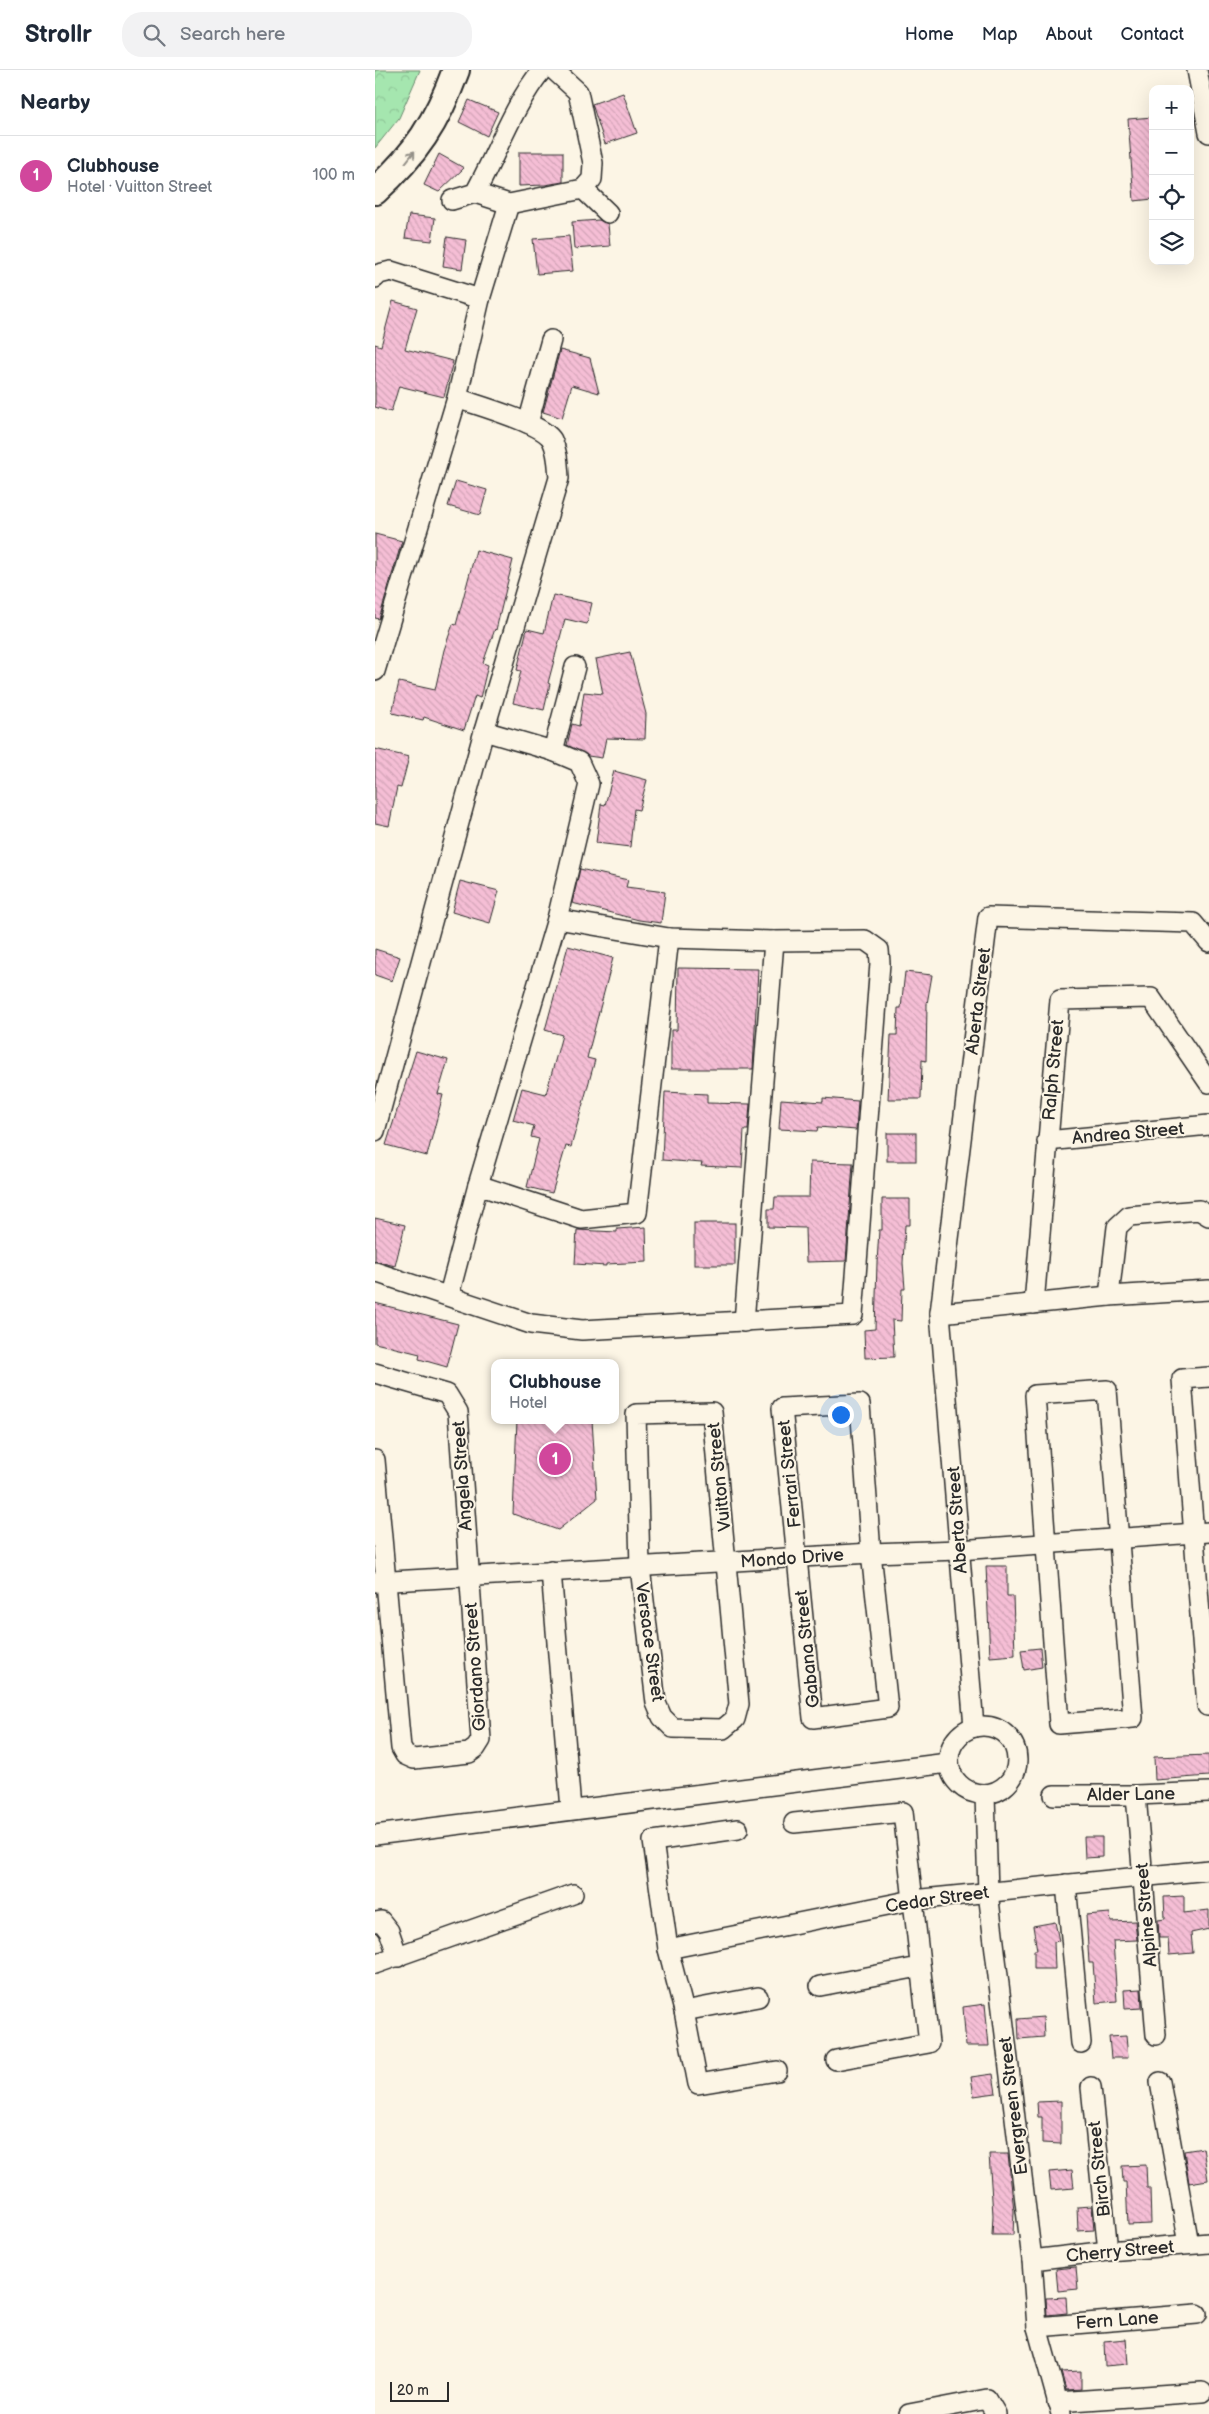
<!DOCTYPE html>
<meta charset="utf-8">
<style>
:root{--surface:#fff;--page:#f2f2f3;--text:#1f2937;--muted:#747a83;--line:#e0e1e3;--accent:#2b2b2b}
body{margin:0;font-family:"Balsamiq Sans",sans-serif;background:var(--page);color:var(--text)}
.controls{position:absolute;right:15px;top:15px;display:grid;overflow:hidden;border-radius:10px;box-shadow:0 5px 20px #0002}
.controls button{width:45px;height:45px;display:grid;place-items:center;padding:0;border:0;border-bottom:1px solid var(--line);background:var(--surface);color:var(--text);font:25px sans-serif}
.scale{position:absolute;left:15px;bottom:12px;width:59px;box-sizing:border-box;padding-left:5px;border:2px solid #2b2b2b;border-top:0;font-size:14px;line-height:18px;white-space:nowrap;color:#2b2b2b;-webkit-text-stroke:4px #fcf5e5;paint-order:stroke}
.you{position:absolute;left:465px;top:1344px;width:18px;height:18px;margin:-12px;border:4px solid #fff;border-radius:50%;background:#1a73e8;box-shadow:0 0 0 8px #1a73e833}
.badge{display:grid;place-items:center;width:32px;height:32px;border-radius:50%;background:var(--accent);color:#fff;font-size:16px;font-weight:700}
.pin{position:absolute;translate:-50% -50%;border:2px solid #fff;box-shadow:0 1px 5px #0006}
.popup{position:absolute;left:116px;top:1289px;width:128px;height:65px;box-sizing:border-box;display:grid;place-content:center;border-radius:10px;background:var(--surface);filter:drop-shadow(0 1px 4px #0005);font-size:16px;white-space:nowrap;color:var(--muted)}
.popup b{font-size:19px;color:var(--text)}
.popup::after{content:'';position:absolute;left:50%;top:100%;margin-left:-10px;border:10px solid transparent;border-top-color:var(--surface)}
.list{margin:0;padding:0;list-style:none}
h2{display:flex;justify-content:space-between;align-items:center;height:65px;margin:0;padding:0 20px;font-size:21px}
h2 small{font-size:16px;font-weight:400;color:var(--muted)}
.list li{display:grid;grid-template-columns:32px 1fr auto;gap:15px;align-items:center;box-sizing:border-box;height:80px;padding:0 20px;border-top:1px solid var(--line)}
.list b{display:block;font-size:19px;white-space:nowrap}
.list p{margin:0;font-size:16px;white-space:nowrap;color:var(--muted)}
.list em{font-size:16px;font-style:normal;color:var(--muted)}
.icon{flex:none;width:28px;height:28px;fill:none;stroke:currentColor;stroke-width:2;stroke-linecap:round;stroke-linejoin:round}
.map{position:relative;flex:none;width:834px;height:2344px;overflow:hidden}
header{display:flex;align-items:center;gap:30px;box-sizing:border-box;height:70px;padding:0 25px;background:var(--surface);border-bottom:1px solid var(--line)}
header strong{font-size:24px}
nav{display:flex;gap:28px;margin-inline-start:auto;font-size:18px}
.search{width:350px;height:45px;background:var(--page);display:flex;align-items:center;gap:12px;box-sizing:border-box;padding:0 18px;border-radius:20px;color:var(--muted);font-size:19px}
main{display:flex}
aside{flex:1;background:var(--surface)}
.map>svg:first-child{display:block}
</style>
<header>
<strong>Strollr</strong>
<div class="search"><svg class="icon" aria-label="search" viewBox="0 0 24 24"><circle cx="10" cy="10" r="6"/><path d="M15 15l6 6"/></svg>Search here</div>
<nav><a>Home</a><a>Map</a><a>About</a><a>Contact</a></nav>
</header>
<main>
<aside>
<h2>Nearby<small></small></h2>
<ul class="list">
<li><span class="badge" style="background:#d1479c">1</span><div><b>Clubhouse</b><p>Hotel · Vuitton Street</p></div><em>100 m</em></li>
</ul>
</aside>
<div class="map">
<svg width="834" height="2344" viewBox="0 0 834 2344">
<defs>
<pattern id="forest-crowns" width="20" height="18" patternUnits="userSpaceOnUse" patternTransform="scale(1.25)"><rect width="20" height="18" fill="#a5e6af"/><path d="M2 6a3 3 0 1 1 6 0M12 15a3 3 0 1 1 6 0" fill="none" stroke="#8ec597"/></pattern>
<pattern id="building-back-hatch" width="6" height="6" patternUnits="userSpaceOnUse" patternTransform="scale(1.25)"><rect width="6" height="6" fill="#f5bed5"/><path d="M-1 5l2 2M0 0l6 6M5-1l2 2" fill="none" stroke="#d2a3b7"/></pattern>
</defs>
<rect width="100%" height="100%" fill="#fcf5e5"/>
<filter id="ink" filterUnits="userSpaceOnUse"><feTurbulence type="fractalNoise" baseFrequency=".02" numOctaves="2"/><feDisplacementMap in="SourceGraphic" scale="10" xChannelSelector="R" yChannelSelector="G"/><feConvolveMatrix kernelMatrix="1 2 1 2 8 2 1 2 1" color-interpolation-filters="sRGB"/></filter>
<g filter="url(#ink)">
<path fill="url(#forest-crowns)" stroke="#68886d" d="M0,0H45L24,48L0,78Z"/>
<g fill="url(#building-back-hatch)" stroke="#2b2b2b">
<path d="M248,23L262,63L230,74L217,34Z"/>
<path d="M94,30L123,42L112,66L84,52Z"/>
<path d="M778,47V129L759,131L753,49Z"/>
<path d="M144,82H188V112L170,115L144,116Z"/>
<path d="M64,84L89,98L64,122L49,115Z"/>
<path d="M34,145L60,148L57,171L30,168Z"/>
<path d="M224,150L233,154L235,176L199,179L197,152Z"/>
<path d="M194,166L198,201L162,204L158,169Z"/>
<path d="M72,167L91,170L87,199L68,196Z"/>
<path d="M18,231L42,238L30,279L78,291L69,327L24,316L16,342L0,337V274L6,276Z"/>
<path d="M185,280L215,288L224,323L197,315L187,348L168,342Z"/>
<path d="M81,411L112,420L105,445L73,436Z"/>
<path d="M0,464L27,471L4,549L0,548Z"/>
<path d="M101,480L138,490L121,560L120,559L108,593L113,595L105,628L100,626L89,660L49,647L48,650L17,643L24,612L60,620L69,580L78,554L81,555Z"/>
<path d="M178,525L217,533L212,554L190,549L173,613L175,614L169,640L138,633L146,601L142,600L152,559L169,563Z"/>
<path d="M255,582L271,644L270,669L231,668L227,688L213,686L192,675L197,654L204,656L209,622L228,624L221,589Z"/>
<path d="M0,679L34,687L26,718L22,717L14,756L0,753Z"/>
<path d="M239,701L272,710L264,740L259,739L255,777L221,773L226,734L230,735Z"/>
<path d="M205,799L253,810L251,817L290,822L286,853L264,850L197,833Z"/>
<path d="M85,811L124,821L115,853L77,842Z"/>
<path d="M193,876L238,888L212,988L220,990L196,1077L191,1076L177,1123L152,1117L164,1069L156,1067L159,1056L138,1050L147,1018L171,1024L187,965L170,960Z"/>
<path d="M0,879L25,887L17,911L0,905Z"/>
<path d="M303,898L383,899L378,999H296V960H302Z"/>
<path d="M530,902L557,905L552,934L551,991L547,990L546,1029H513L516,965H522L523,938H526Z"/>
<path d="M41,981L73,990L63,1024L68,1025L52,1086L11,1075Z"/>
<path d="M290,1022L332,1024V1033L375,1034L373,1060H369L367,1098L326,1096L327,1093L287,1090Z"/>
<path d="M448,1028L483,1031L481,1060L443,1057L442,1061L404,1059L406,1029L448,1032Z"/>
<rect x="512" y="1063" width="29" height="28"/>
<path d="M435,1092L478,1093L471,1191L431,1192L430,1158L393,1157V1139H399L400,1127H434Z"/>
<path d="M507,1129H535V1155H530L528,1193L530,1219H527L526,1251L517,1250L519,1287L490,1288L489,1260L500,1259L502,1193L504,1160H507Z"/>
<path d="M0,1148L30,1155L20,1196L0,1191Z"/>
<rect x="319" y="1153" width="41" height="42"/>
<path d="M271,1157L272,1192L231,1194V1196L200,1194L202,1160L242,1162V1159Z"/>
<path d="M0,1233L83,1254L72,1297L44,1289L45,1284L0,1273Z"/>
<path d="M142,1350H217L222,1429L183,1460L138,1444Z"/>
<path d="M611,1496H632V1526H638L640,1585L615,1587Z"/>
<path d="M665,1578L667,1597L649,1600L646,1580Z"/>
<path d="M834,1685V1706L780,1710L779,1687Z"/>
<path d="M709,1767H727V1787L710,1788Z"/>
<path d="M809,1826V1843L834,1840V1859L816,1863L818,1883L794,1885L793,1868H784L783,1850L790,1849L789,1827Z"/>
<path d="M735,1843L736,1852L760,1851L762,1870L738,1871L742,1931L721,1933L718,1893H714L711,1845Z"/>
<path d="M680,1852L684,1871L679,1872L680,1899H659V1880H662L658,1856Z"/>
<path d="M766,1919L767,1938L750,1939L749,1920Z"/>
<path d="M610,1934L614,1976H591L588,1937Z"/>
<path d="M668,1947L669,1967L644,1969L643,1949Z"/>
<path d="M751,1966L753,1988H736L734,1967Z"/>
<path d="M618,2004L621,2023L599,2026L596,2007Z"/>
<path d="M686,2031V2074L667,2073V2047H663L662,2032Z"/>
<path d="M828,2078L833,2110L814,2113L809,2081Z"/>
<path d="M614,2084H633L639,2141L638,2165H617L618,2145Z"/>
<path d="M771,2095L772,2118H775L776,2154L753,2155L751,2112H748L747,2096Z"/>
<path d="M697,2100L699,2118L676,2120L674,2102Z"/>
<path d="M717,2136L719,2160L703,2161L702,2137Z"/>
<path d="M701,2197L703,2219L683,2221L681,2199Z"/>
<path d="M691,2227L692,2243L672,2245L671,2228Z"/>
<path d="M751,2269L753,2294L730,2296L729,2271Z"/>
<path d="M706,2301V2319L691,2320L686,2302Z"/>
</g>
<g fill="none" stroke-linecap="round" stroke-linejoin="round">
<g stroke="#2b2b2b" stroke-width="22">
<g id="street">
<path d="M822,0L834,63"/>
<path d="M208,119L233,143"/>
<path d="M100,123L134,134L208,119L217,109L218,93L203,22L179,0"/>
<path d="M77,130L100,123C122,83 139,34 167,0"/>
<path d="M0,208L4,204L16,201L105,229"/>
<path d="M153,353L176,270"/>
<path d="M0,601L82,328L105,229L134,134"/>
<path d="M178,681L200,597"/>
<path d="M0,1061L109,661L184,408C183,395 183,382 177,370C168,353 101,335 82,328"/>
<path d="M672,1071L834,1055"/>
<path d="M103,1115L206,1149L262,1143L294,868"/>
<path d="M0,1202L156,1254L207,1260L478,1245L505,893L504,880L490,870L399,871L294,868L182,849"/>
<path d="M74,1225L103,1115L182,849L214,714L204,692L178,681L109,661"/>
<path d="M734,1226L742,1157L754,1146L824,1140L834,1146"/>
<path d="M659,1234L685,930L776,928L834,1013"/>
<path d="M565,1243L734,1226L834,1220"/>
<path d="M369,1252L399,871"/>
<path d="M0,1303L72,1324L83,1342L106,1670L101,1678L94,1683L39,1689L30,1685L26,1678L0,1390"/>
<path d="M834,1307L807,1309L832,1636H834"/>
<path d="M732,1320L758,1648L684,1654L660,1325Z"/>
<path d="M485,1334L496,1483L513,1638L438,1648L407,1338Z"/>
<path d="M337,1342L364,1634L360,1649L348,1659L298,1658L287,1647L281,1633L265,1497L261,1344Z"/>
<path d="M176,1501L196,1739"/>
<path d="M0,1512L496,1483L584,1480L834,1462"/>
<circle cx="608" cy="1690" r="34"/>
<path d="M599,1657L565,1243L613,847L818,853L834,872"/>
<path d="M610,1725L613,1822L657,2190L662,2257L686,2344"/>
<path d="M679,1725H761L834,1722"/>
<path d="M761,1725L781,1965"/>
<path d="M419,1753L528,1742L554,1973L461,1990"/>
<path d="M363,1759L278,1771L293,1879L309,1941L323,2014L402,2001"/>
<path d="M0,1765L573,1693"/>
<path d="M691,1814L706,1973"/>
<path d="M0,1852L6,1851L14,1861L23,1887"/>
<path d="M293,1879L538,1830L834,1800"/>
<path d="M0,1894L198,1824"/>
<path d="M445,1916L544,1897"/>
<path d="M309,1941L383,1927"/>
<path d="M785,2012L814,2174"/>
<path d="M716,2017L733,2181"/>
<path d="M657,2190L733,2181L834,2173"/>
<path d="M662,2257L822,2244"/>
<path d="M682,2332L827,2322"/>
<path d="M534,2344L612,2329L621,2344"/>
</g>
</g>
<g stroke="#2b2b2b" stroke-width="30">
<path id="secondary" d="M0,121C41,84 62,52 81,0"/>
</g>
<use href="#street" stroke="#fcf5e5" stroke-width="19"/>
<use href="#secondary" stroke="#fcf5e5" stroke-width="26"/>
</g>
<defs><path id="oneway-shaft" d="M-6 0H5M1.5-3L5.5 0L1.5 3" fill="none" stroke-width="1.6" stroke-linecap="round" stroke-linejoin="round" transform="scale(1.25)"/></defs>
<use stroke="#949088" href="#oneway-shaft" transform="translate(35 87) rotate(-52)"/>
</g>
<g text-anchor="middle" stroke-width="4" stroke-linejoin="round" paint-order="stroke">
<g font-size="18" fill="#2b2b2b" stroke="#fcf5e5">
<text transform="translate(603 931) rotate(-83)" y="6">Aberta Street</text>
<text transform="translate(678 1000) rotate(-85)" y="6">Ralph Street</text>
<text transform="translate(753 1063) rotate(-5)" y="6">Andrea Street</text>
<text transform="translate(414 1404) rotate(-96)" y="6">Ferrari Street</text>
<text transform="translate(87 1406) rotate(-94)" y="6">Angela Street</text>
<text transform="translate(344 1407) rotate(-96)" y="6">Vuitton Street</text>
<text transform="translate(582 1450) rotate(-94)" y="6">Aberta Street</text>
<text transform="translate(417 1488) rotate(-4)" y="6">Mondo Drive</text>
<text transform="translate(275 1572) rotate(82)" y="6">Versace Street</text>
<text transform="translate(432 1579) rotate(-96)" y="6">Gabana Street</text>
<text transform="translate(100 1597) rotate(-94)" y="6">Giordano Street</text>
<text transform="translate(756 1724) rotate(-1)" y="6">Alder Lane</text>
<text transform="translate(562 1829) rotate(-8)" y="6">Cedar Street</text>
<text transform="translate(771 1845) rotate(-95)" y="6">Alpine Street</text>
<text transform="translate(638 2036) rotate(-97)" y="6">Evergreen Street</text>
<text transform="translate(724 2099) rotate(-96)" y="6">Birch Street</text>
<text transform="translate(745 2181) rotate(-5)" y="6">Cherry Street</text>
<text transform="translate(742 2250) rotate(-4)" y="6">Fern Lane</text>
</g>
</g>
</svg>
<div class="controls">
<button>+</button>
<button>−</button>
<button><svg class="icon" aria-label="locate" viewBox="0 0 24 24"><circle cx="12" cy="12" r="6"/><path d="M12 2v4M12 18v4M2 12h4M18 12h4"/></svg></button>
<button><svg class="icon" aria-label="layers" viewBox="0 0 24 24"><path d="M12 4l9 5-9 5-9-5zM3 14l9 5 9-5"/></svg></button>
</div>
<div class="scale">20 m</div>
<div class="you"></div>
<div class="pin badge" style="left:180px;top:1389px;background:#d1479c">1</div>
<div class="popup"><b>Clubhouse</b>Hotel</div>
</div>
</main>
